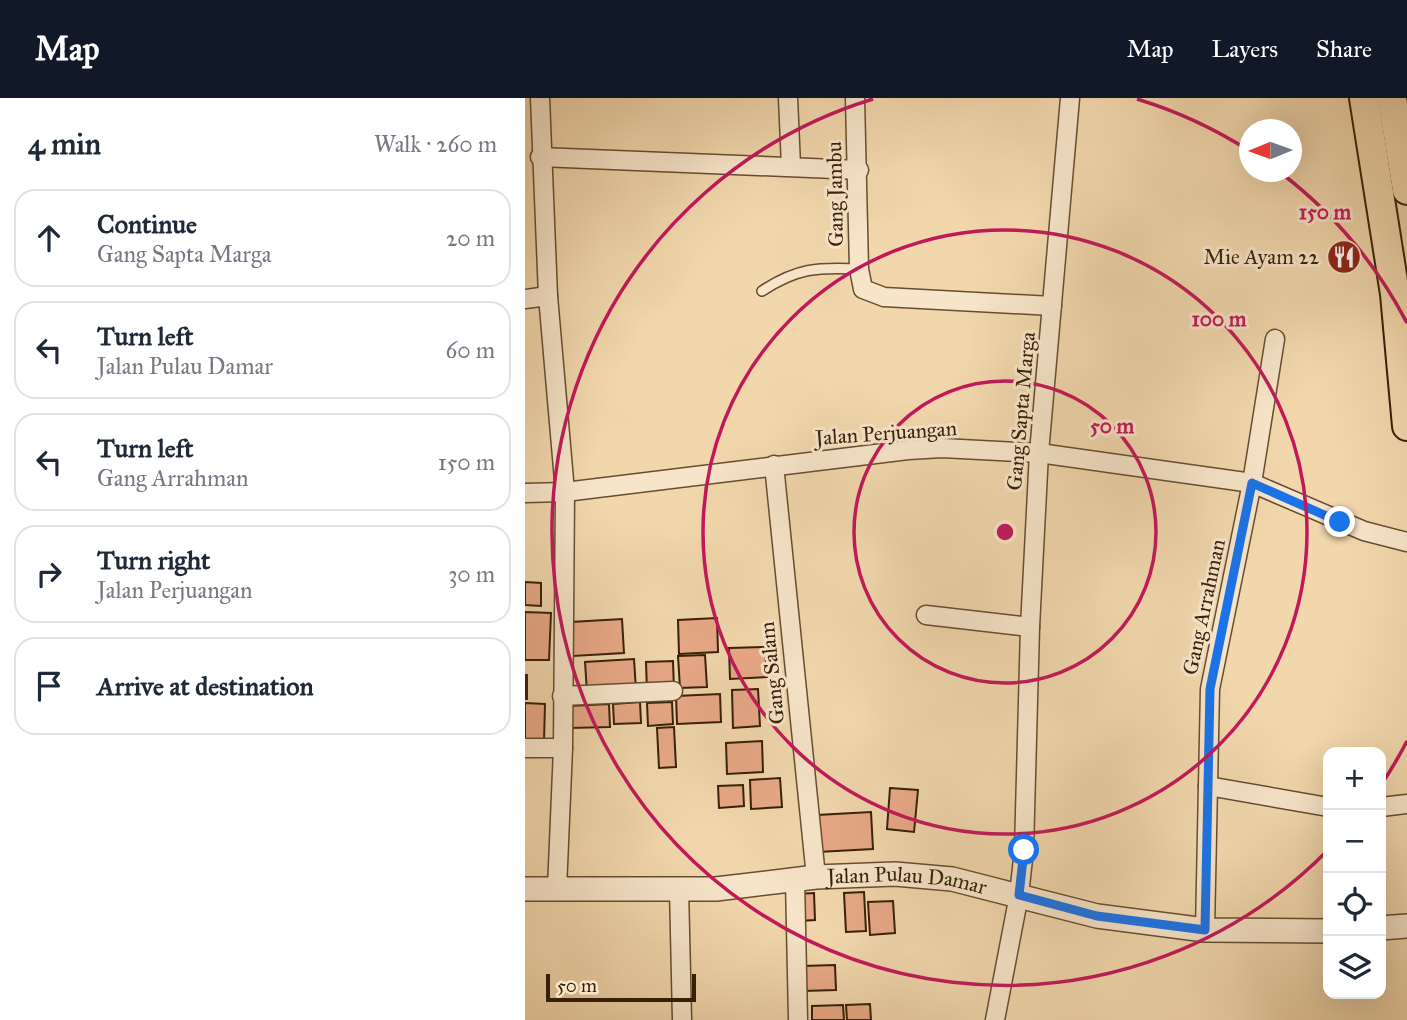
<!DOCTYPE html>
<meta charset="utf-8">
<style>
:root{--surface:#fff;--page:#f6f6f7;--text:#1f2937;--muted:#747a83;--line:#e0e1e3;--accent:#111827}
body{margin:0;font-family:"IM FELL Great Primer",serif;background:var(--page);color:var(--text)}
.controls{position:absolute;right:21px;bottom:21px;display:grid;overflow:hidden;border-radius:14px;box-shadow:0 7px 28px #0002}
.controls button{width:63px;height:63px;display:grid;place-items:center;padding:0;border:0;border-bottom:2px solid var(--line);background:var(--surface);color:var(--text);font:35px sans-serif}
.compass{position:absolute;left:714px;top:21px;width:63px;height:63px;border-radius:50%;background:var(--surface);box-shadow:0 7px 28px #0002;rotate:269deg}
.scale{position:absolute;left:21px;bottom:18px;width:150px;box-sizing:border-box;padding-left:7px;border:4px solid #381f07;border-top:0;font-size:19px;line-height:24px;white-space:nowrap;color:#381f07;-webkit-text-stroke:5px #f7e5ca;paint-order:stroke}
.stop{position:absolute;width:21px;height:21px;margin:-16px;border:5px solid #1a73e8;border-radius:50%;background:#fff}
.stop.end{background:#1a73e8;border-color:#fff;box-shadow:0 2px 7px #0008}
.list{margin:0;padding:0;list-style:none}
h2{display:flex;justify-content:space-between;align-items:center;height:91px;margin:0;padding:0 28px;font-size:30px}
h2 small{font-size:23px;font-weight:400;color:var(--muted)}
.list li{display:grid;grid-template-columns:46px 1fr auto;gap:21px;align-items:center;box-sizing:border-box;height:98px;margin:0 14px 14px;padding:0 14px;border:2px solid var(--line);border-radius:21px}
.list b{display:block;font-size:26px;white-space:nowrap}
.list p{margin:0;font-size:23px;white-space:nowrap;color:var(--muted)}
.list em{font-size:23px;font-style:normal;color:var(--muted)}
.icon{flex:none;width:38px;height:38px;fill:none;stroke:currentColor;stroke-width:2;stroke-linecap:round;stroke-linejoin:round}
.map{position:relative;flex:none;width:882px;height:922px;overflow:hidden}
header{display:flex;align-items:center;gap:42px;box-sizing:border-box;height:98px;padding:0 35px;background:var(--accent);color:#fff}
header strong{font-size:33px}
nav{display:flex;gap:38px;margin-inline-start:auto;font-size:24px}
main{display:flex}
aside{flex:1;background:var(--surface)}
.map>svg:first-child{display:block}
</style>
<header>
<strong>Map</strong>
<nav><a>Map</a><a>Layers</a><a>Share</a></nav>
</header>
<main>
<aside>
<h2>4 min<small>Walk · 260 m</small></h2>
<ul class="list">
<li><svg class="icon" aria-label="ahead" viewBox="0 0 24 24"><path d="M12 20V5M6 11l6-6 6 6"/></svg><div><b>Continue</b><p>Gang Sapta Marga</p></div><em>20 m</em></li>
<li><svg class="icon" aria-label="left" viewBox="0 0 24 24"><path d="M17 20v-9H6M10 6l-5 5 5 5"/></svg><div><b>Turn left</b><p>Jalan Pulau Damar</p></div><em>60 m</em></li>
<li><svg class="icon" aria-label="left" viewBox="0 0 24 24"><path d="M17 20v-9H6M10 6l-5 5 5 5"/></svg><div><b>Turn left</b><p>Gang Arrahman</p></div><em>150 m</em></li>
<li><svg class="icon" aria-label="right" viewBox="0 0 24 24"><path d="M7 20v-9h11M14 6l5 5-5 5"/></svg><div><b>Turn right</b><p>Jalan Perjuangan</p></div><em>30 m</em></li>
<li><svg class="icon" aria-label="arrive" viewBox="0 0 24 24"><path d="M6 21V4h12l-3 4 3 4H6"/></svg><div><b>Arrive at destination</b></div></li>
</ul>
</aside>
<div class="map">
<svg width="882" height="922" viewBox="0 0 882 922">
<rect width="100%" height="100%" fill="#f2d7ad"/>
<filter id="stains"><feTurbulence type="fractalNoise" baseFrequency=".00286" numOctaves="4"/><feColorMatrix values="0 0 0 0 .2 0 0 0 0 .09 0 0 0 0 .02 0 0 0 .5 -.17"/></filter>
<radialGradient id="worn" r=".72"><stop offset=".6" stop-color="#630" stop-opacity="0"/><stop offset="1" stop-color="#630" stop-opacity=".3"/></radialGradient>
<g fill="#e9a988" stroke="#381f07" stroke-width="2">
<path d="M0,484L16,485V508L0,507Z"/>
<path d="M0,514L26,515L24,562H0Z"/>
<path d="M192,520L193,554L154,556L153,522Z"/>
<path d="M97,521L99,555L48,558L46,524Z"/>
<path d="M240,549L242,579L205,581L204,550Z"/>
<path d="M180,557L182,589L155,590L153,558Z"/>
<path d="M109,561L111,592L62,594L60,564Z"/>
<path d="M148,563L149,592L122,594L121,564Z"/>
<rect x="0" y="577" width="2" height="24"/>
<path d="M233,591L235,628L208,630L207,592Z"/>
<path d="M195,596L196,624L152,626L151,598Z"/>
<path d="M115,604L116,625L89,626L88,606Z"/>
<path d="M147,604L148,626L123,628L122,605Z"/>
<path d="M0,605L20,606L19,643H0Z"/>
<path d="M84,606L85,629L45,630L44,608Z"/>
<path d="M149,629L151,669L134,670L132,630Z"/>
<path d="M237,643L238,674L202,676L201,645Z"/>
<path d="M255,680L257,709L226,711L225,682Z"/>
<path d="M218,687L219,708L194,710L193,688Z"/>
<path d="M365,690L393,692L389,734L362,731Z"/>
<path d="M346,714L348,751L293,754L292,717Z"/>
<path d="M339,794L341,833L321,834L319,795Z"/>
<path d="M289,795L290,822L274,823L273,796Z"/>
<path d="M368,803L370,835L345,837L343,804Z"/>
<path d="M310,867L311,892L278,893L277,868Z"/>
<path d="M345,906L346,922H322L321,907Z"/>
<path d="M318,907L319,922H287V908Z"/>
</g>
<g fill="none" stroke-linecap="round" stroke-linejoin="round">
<g stroke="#664d30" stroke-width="12">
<path id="service" d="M237,193C272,170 292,169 334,171"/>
</g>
<g stroke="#664d30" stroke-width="21">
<g id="minor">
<path d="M15,0L23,198L40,394L38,650L32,791"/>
<path d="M263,0L266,68"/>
<path d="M330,0L334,171L338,191L359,199L527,208"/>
<path d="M15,59L334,72"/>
<path d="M0,201L23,198"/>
<path d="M249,367L291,779"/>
<path d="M0,395L40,394L383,352L417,350L514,355L727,385L839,433L882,444"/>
<path d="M401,517L505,529"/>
<path d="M37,598L148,593"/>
<path d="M0,650H38"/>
<path d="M683,688L803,709"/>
<path d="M856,709L882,706"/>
<path d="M270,782L273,922"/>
<path d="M154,790L157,922"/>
<path d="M680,832L685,591L727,385L750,241"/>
<path d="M470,922L494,797L499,752L505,529L514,355L545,0"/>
</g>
</g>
<g stroke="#664d30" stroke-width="26">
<g id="tertiary">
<path id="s1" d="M0,791H191L291,779L370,776L427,781L572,818L680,832L803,833"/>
<path d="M856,830L882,828"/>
</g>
</g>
<g stroke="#381f07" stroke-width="32">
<g id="primary">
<path d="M839,0L870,196L882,328"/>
<path d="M867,0L882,92"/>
</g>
</g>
<use href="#service" stroke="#f7e5ca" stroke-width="9"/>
<use href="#minor" stroke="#f7e5ca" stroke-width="18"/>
<use href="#tertiary" stroke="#f7e5ca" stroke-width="23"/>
<use href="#primary" stroke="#f2d7ad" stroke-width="28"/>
</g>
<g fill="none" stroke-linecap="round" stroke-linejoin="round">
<path stroke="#1a73e8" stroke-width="9" d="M499,752L494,797L572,818L680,832L685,591L727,385L815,424"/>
</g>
<g fill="none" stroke="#c2185b" stroke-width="3.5">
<circle cx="480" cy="434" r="151"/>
<circle cx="480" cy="434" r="302"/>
<path d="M882 643A453 453 0 0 1 858 684M803 752A453 453 0 1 1 348 1M612 1A453 453 0 0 1 723 52M756 75A453 453 0 0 1 882 225"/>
</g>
<defs>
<g id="restaurant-disc" transform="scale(1.75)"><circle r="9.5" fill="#8f2418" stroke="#f7e5ca"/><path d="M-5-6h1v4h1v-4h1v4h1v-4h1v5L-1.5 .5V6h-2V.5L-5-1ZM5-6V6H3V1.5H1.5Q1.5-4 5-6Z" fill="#fff"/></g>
</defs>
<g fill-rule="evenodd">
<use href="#restaurant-disc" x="819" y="159"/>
</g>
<g text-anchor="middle" stroke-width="6" stroke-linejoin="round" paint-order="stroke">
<g font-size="21" fill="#381f07" stroke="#f7e5ca">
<text transform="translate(310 96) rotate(-91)" y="7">Gang Jambu</text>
<text transform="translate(496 313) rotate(-85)" y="7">Gang Sapta Marga</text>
<text transform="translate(361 335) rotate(-4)" y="7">Jalan Perjuangan</text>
<text transform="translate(679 509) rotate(-78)" y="7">Gang Arrahman</text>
<text transform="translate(247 575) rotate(-96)" y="7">Gang Salam</text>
<text dy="7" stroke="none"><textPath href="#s1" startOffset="383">Jalan Pulau Damar</textPath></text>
</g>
<g font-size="21" fill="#381f07" stroke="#f7e5ca" text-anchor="end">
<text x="794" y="166">Mie Ayam 22</text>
</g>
</g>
<circle cx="480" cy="434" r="10" fill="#c2185b" stroke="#f7e5ca" stroke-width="3.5"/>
<g font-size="21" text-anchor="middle" font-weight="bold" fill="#c2185b" stroke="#f7e5ca" stroke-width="6" stroke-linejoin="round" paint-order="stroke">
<text x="800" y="121">150 m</text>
<text x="694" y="228">100 m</text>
<text x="587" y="335">50 m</text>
</g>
<rect width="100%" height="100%" filter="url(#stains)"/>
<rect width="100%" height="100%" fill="url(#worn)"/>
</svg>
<div class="controls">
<button>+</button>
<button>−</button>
<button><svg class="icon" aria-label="locate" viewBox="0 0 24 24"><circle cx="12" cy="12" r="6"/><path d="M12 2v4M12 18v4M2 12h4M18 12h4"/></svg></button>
<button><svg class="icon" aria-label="layers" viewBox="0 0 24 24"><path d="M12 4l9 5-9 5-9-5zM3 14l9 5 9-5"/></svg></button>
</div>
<svg class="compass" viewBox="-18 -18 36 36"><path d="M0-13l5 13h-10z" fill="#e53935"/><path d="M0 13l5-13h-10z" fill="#747a83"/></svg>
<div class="scale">50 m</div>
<div class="stop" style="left:499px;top:752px"></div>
<div class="stop end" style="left:815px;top:424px"></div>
</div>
</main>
